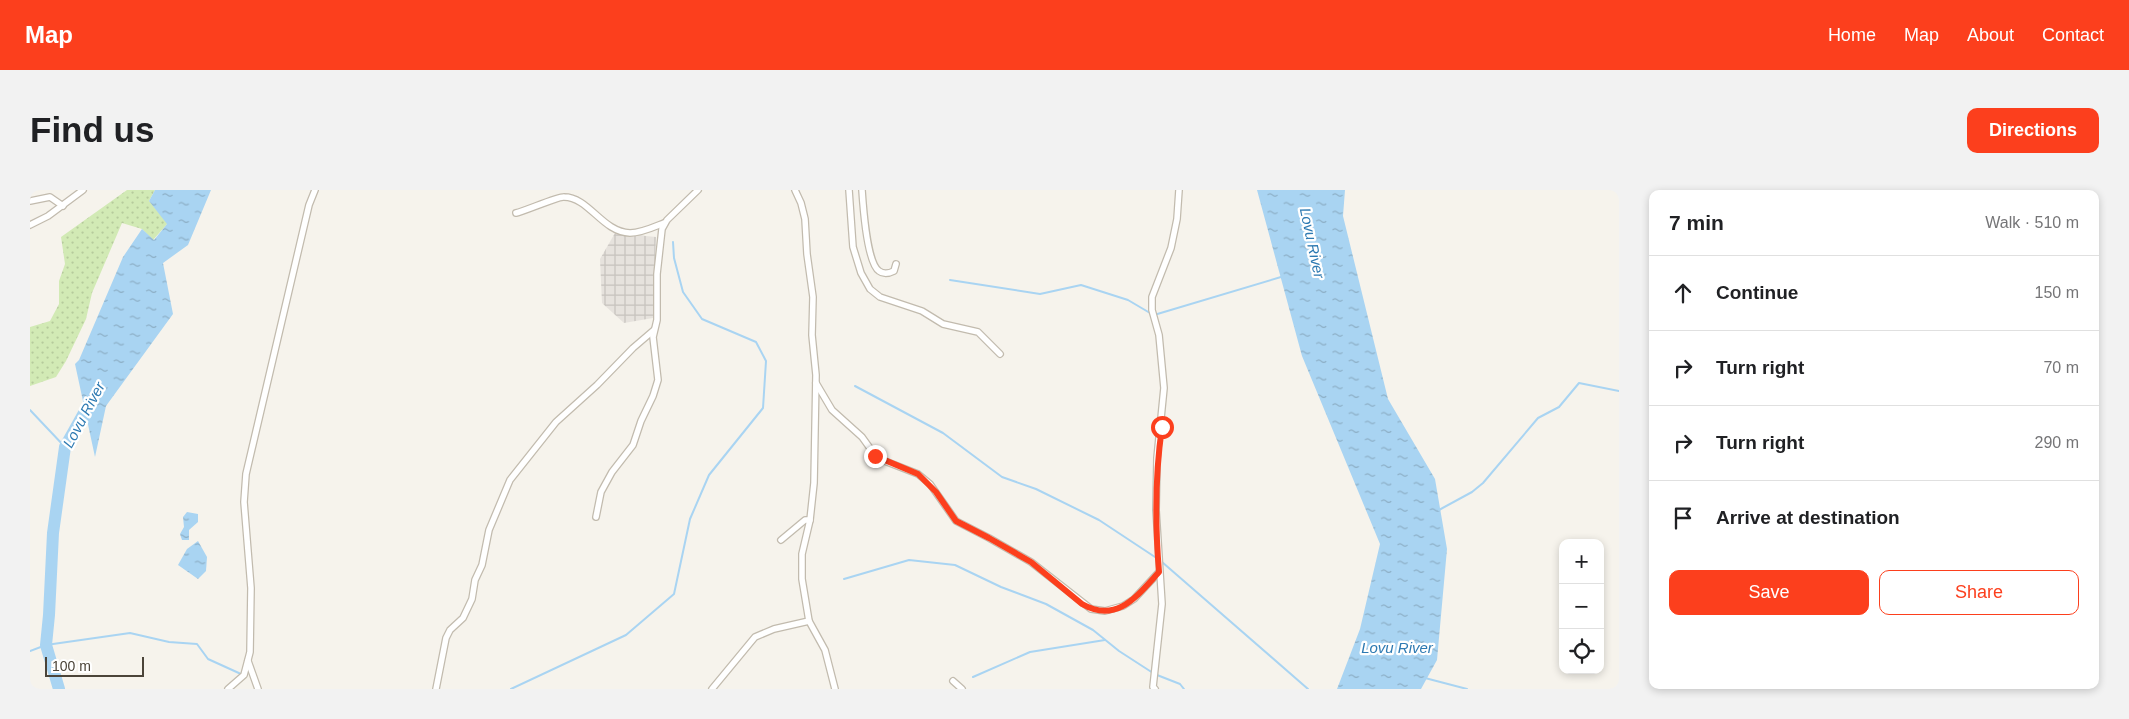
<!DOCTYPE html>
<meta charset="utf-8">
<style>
:root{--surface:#fff;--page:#f2f2f2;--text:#202124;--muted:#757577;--line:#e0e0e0;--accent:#fc3f1d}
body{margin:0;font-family:Arial,sans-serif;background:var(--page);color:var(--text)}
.controls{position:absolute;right:15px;bottom:15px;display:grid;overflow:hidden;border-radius:10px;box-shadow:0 2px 8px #0003}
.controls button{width:45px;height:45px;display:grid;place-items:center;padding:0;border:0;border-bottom:1px solid var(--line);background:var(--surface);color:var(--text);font:25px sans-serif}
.scale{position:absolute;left:15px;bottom:12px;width:99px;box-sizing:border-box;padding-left:5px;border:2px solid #4b4439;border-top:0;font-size:14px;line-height:18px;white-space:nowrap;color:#4b4439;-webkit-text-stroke:4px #fff;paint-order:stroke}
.stop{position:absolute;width:15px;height:15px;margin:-11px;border:4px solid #fc3f1d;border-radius:50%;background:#fff}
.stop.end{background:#fc3f1d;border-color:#fff;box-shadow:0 1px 5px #0008}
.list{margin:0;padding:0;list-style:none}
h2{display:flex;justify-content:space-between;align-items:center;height:65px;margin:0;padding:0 20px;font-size:21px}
h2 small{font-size:16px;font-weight:400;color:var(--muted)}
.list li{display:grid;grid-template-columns:32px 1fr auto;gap:15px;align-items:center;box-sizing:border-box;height:75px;padding:0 20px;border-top:1px solid var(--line)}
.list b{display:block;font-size:19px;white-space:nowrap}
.list em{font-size:16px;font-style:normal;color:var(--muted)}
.actions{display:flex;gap:10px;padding:15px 20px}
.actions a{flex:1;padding:11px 0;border:1px solid var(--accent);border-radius:10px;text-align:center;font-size:18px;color:var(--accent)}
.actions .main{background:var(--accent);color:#fff}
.icon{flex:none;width:28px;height:28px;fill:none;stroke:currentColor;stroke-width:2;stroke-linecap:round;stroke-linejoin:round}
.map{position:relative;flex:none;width:1589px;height:499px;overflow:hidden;border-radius:10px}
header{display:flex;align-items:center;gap:30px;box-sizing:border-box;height:70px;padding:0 25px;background:var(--accent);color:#fff}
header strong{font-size:24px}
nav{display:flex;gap:28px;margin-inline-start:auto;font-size:18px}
.intro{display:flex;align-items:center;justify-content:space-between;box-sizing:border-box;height:120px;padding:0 30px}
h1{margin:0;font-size:35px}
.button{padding:12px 22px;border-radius:10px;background:var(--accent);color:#fff;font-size:18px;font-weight:700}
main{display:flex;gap:30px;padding:0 30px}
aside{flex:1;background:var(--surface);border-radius:10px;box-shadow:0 2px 8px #0003}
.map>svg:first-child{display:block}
</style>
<header>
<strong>Map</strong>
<nav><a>Home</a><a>Map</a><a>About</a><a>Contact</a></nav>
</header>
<div class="intro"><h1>Find us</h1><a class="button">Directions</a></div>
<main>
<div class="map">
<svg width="1589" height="499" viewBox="0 0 1589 499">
<defs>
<pattern id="industrial-grid" width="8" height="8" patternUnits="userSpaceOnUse" patternTransform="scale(1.25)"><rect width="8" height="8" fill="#e6e2dd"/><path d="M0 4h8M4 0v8" fill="none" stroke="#c7c3be"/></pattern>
<pattern id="grass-dots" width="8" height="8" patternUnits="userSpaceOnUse" patternTransform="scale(1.25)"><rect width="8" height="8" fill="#d2eab5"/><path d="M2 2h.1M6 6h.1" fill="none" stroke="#b6ca9c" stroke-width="1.8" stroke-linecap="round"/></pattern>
<pattern id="water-ripples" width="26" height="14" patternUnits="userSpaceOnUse" patternTransform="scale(1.25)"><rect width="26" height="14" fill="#a9d4f2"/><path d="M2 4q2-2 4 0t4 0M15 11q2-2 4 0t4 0" fill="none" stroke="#8caec5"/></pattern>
</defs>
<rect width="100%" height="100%" fill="#f6f3ec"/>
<path fill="url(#industrial-grid)" d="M585,43L626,47L623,128L594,133L572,113L570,69Z"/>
<path fill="url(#grass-dots)" d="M97,0H125L119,11L138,33L123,50L112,39L92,33L62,103L56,129L36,171L26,187L0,196V137L20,131L29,114V91L35,74L31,47Z"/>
<g fill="url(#water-ripples)">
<path d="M125,0H181L158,55L133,73L143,124L76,216L65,267L45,174L49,170L93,67L112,39L124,50L137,34L119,11Z"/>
<path d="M1227,0H1315L1313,26L1358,209L1405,289L1417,359L1407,470L1391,499H1307L1330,439L1350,354L1272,166Z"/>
<path d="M157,322L168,324V332L159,340V350H152L150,344L154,337L153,327Z"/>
<path d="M168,351L177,367L176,381L168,389L148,375L157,359Z"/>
</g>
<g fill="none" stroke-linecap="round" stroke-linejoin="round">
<g stroke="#a9d4f2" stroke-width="2">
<path d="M920,90L1010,104L1051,95L1098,110L1120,123"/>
<path d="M1124,125L1251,87"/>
<path d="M825,196L913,243L972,287L1006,299L1069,330L1128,369"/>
<path d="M0,220L35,257"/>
<path d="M1409,320L1442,302L1453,293L1508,228L1529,217L1549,193L1589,201"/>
<path d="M1132,372L1278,499"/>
<path d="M814,389L879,370L925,375L971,397L1016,414L1063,440L1089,461L1123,483"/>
<path d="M0,461L16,455L100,443L139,452L167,454L178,469L211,484"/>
<path d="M1127,485L1150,494L1154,499"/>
<path d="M943,487L1000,462L1075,450"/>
<path d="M1395,488L1437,499"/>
<path d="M481,499L596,445L644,404L660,329L679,285L733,218L736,171L726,152L672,129L653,102L644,68L643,52"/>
</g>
<path stroke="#a9d4f2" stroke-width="12" d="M29,499L16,455L19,425L23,343L35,257L63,207"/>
<g stroke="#c2bbae" stroke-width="8">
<g id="minor">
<path d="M765,0L771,13L775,29L777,64L783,107L782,145L786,185L784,293L780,330L772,364V389L779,431L795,460L805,499"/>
<path d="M819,0L823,57L831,83L840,99L850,107L892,121L913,134L948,142L970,164"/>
<path d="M832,0C833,15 837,73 849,81C854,85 860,83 864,81L866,74"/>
<path d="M0,11L20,7L33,16"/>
<path d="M486,23C495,21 529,6 534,7C559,7 572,42 600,43C611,43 624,37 634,33"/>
<path d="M0,35L18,26L53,0"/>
<path d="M786,193L802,220L832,247L847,268L888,284L900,294L926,331L959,348L1001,372L1061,419L1075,421L1093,416L1104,409L1129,382"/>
<path d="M566,327L571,302L582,282L603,255L611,231L623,206L628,190L623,147L627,130V84L632,39L637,30L668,0"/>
<path d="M751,350L775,330H780"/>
<path d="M218,471L228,499"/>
<path d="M923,491L932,499"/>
<path d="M198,499L214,485L220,462L221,398L214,312L216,284L279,15L285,0"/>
<path d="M406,499L416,448L420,440L433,428L442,409L445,390L452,375L459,340L480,290L526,232L567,195L603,158L624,140"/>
<path d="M682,499L725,447L744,439L779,431"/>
<path d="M1125,499L1123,497L1132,414L1126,320L1127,268L1134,198L1129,145L1122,120V107L1141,58L1147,29L1149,0"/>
</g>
</g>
<use href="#minor" stroke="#fff" stroke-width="5.5"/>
</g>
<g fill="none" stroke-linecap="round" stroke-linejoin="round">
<path stroke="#fc3f1d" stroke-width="6" d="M845,266L888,284L906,302L926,331L959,348L1001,372L1052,414C1087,434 1107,406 1129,382C1125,334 1125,285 1132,237"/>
</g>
<g text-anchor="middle" stroke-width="4.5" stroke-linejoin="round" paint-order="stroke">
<g font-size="15" font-style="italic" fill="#2e7ab2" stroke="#fff">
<text transform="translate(1282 53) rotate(78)" y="5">Lovu River</text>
<text transform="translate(54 225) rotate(-62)" y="5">Lovu River</text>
<text x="1367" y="463">Lovu River</text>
</g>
</g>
</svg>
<div class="controls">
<button>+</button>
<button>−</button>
<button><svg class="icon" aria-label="locate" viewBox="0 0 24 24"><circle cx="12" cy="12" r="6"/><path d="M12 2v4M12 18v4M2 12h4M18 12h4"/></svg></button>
</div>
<div class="scale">100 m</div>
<div class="stop" style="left:1132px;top:237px"></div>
<div class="stop end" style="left:845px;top:266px"></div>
</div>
<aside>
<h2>7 min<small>Walk · 510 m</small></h2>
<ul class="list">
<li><svg class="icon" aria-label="ahead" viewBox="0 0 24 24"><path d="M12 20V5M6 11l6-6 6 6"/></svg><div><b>Continue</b></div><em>150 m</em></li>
<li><svg class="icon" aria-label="right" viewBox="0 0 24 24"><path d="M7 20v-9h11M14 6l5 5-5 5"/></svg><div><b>Turn right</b></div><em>70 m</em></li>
<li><svg class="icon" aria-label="right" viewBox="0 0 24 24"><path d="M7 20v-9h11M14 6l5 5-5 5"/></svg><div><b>Turn right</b></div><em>290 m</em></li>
<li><svg class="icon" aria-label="arrive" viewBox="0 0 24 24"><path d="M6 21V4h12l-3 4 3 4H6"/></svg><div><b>Arrive at destination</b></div></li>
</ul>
<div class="actions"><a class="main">Save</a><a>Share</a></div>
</aside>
</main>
